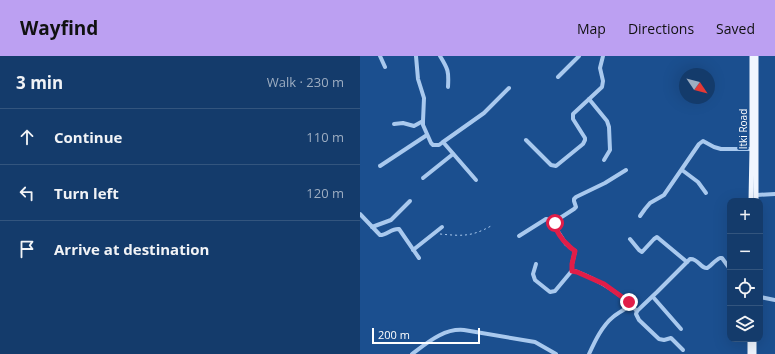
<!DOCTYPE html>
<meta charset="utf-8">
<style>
:root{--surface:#143b6b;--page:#1d4271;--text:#f1f3f6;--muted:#9dadc1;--line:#33557e;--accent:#bca0f2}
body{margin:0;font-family:"Open Sans",sans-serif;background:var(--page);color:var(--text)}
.controls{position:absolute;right:12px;bottom:12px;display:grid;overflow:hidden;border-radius:8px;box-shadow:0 4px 16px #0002}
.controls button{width:36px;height:36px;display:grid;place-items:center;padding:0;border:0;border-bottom:1px solid var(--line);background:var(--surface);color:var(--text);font:20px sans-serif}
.compass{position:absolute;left:319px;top:12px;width:36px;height:36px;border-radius:50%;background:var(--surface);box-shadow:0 4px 16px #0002;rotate:125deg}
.scale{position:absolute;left:12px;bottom:10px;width:108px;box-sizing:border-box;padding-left:4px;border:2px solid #fff;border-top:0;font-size:11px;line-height:14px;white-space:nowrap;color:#fff;-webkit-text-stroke:3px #1b4f8f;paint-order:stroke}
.stop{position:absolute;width:12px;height:12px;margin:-9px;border:3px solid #e11d48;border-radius:50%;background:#fff}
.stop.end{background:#e11d48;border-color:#fff;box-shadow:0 1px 4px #0008}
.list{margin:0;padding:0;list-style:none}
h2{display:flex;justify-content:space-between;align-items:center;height:52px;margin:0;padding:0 16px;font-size:17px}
h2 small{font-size:13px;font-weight:400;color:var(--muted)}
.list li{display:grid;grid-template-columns:26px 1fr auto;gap:12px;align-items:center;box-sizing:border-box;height:56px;padding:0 16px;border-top:1px solid var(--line)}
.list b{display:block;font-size:15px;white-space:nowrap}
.list em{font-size:13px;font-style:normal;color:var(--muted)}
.icon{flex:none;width:22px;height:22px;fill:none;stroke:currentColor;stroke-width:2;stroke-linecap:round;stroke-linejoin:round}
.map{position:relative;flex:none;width:415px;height:298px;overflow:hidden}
header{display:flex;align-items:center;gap:24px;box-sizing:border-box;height:56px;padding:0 20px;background:var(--accent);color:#111}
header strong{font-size:19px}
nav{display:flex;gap:22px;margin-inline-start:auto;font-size:14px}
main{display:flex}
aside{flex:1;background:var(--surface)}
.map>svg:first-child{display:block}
</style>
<header>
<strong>Wayfind</strong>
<nav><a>Map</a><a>Directions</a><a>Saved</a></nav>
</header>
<main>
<aside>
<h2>3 min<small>Walk · 230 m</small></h2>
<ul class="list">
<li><svg class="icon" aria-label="ahead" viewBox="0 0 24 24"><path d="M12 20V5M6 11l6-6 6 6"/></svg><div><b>Continue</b></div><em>110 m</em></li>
<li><svg class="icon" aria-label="left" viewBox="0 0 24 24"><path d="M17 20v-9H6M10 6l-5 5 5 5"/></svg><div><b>Turn left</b></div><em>120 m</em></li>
<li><svg class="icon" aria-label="arrive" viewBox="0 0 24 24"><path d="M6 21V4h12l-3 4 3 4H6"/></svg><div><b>Arrive at destination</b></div></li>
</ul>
</aside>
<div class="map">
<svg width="415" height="298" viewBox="0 0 415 298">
<rect width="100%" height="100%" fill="#1b4f8f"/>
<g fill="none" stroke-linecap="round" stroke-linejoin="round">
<path stroke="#a9c9ee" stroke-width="1" stroke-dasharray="2 3" stroke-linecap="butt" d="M80,178C102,180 111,181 131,170"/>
<g stroke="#a9c9ee" stroke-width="4">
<path d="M20,0L25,11"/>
<path d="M56,0L58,23L64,42L63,65V69L71,87L73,89H79L83,86L124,57L149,32"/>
<path d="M80,0C88,13 89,15 88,31"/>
<path d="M198,21L219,0"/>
<path d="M229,43L247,65L249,71L250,94L244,104"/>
<path d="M34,68L43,67L54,70L63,65"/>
<path d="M166,84L191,109L196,110L223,88L225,84V82L213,63V58L242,31L243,25L240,12L243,0"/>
<path d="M83,86L116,124"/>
<path d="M20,110L67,79"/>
<path d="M322,114L338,126L346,137"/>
<path d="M63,122L93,98"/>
<path d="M397,139L415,138"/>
<path d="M0,158L20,179C27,179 32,172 39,173L59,202"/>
<path d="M280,160L285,153L290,147L304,139L339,88L343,85L354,91L361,93H392"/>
<path d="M12,171L31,164L50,145"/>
<path d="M159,180L186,163L190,164L195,169"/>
<path d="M270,183L279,194L282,196L294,183L297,181L327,206"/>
<path d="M53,194L82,171"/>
<path d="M176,208L173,218L175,224L190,236L195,235L210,217L212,215H215C239,224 259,236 277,255"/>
<path d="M212,215V208L215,195L206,188L197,174L195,169L197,164L214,153L216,151L214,145V143L216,141L245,127L266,114"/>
<path d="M293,241L321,273"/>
<path d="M400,241L415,244"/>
<path d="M323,294L311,282L304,284L299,283L279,264L276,258L277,255L297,236L330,203C338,202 341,213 347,212C350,211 355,204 360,202H362L370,213"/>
<path d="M52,298C67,287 84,272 104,274L175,286L196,298"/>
<path d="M229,298C235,285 242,270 253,261C259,256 266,253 272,248"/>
</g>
<g stroke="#f0f6ff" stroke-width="5">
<path d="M396,0V145"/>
<path d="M391,145L392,93V0"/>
<path d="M390,283V298"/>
<path d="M394,298V283"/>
</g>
</g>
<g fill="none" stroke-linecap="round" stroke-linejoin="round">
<path stroke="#e11d48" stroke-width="5" d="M195,167C195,174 202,184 208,189C210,192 213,193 215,195L212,208V215L217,216L244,228L269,246"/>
</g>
<g text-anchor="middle" stroke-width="3.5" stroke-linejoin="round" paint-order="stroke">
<g font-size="10" fill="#fff" stroke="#1b4f8f">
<text transform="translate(383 73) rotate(-90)" y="4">Itki Road</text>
</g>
</g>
</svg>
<div class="controls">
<button>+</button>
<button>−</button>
<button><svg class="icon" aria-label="locate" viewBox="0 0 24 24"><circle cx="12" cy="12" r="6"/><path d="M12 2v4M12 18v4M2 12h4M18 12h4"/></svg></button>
<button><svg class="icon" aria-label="layers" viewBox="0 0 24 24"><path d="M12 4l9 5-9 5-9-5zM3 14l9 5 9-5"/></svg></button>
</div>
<svg class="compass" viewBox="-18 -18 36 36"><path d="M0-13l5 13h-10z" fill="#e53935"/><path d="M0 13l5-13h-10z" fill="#9dadc1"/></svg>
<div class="scale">200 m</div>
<div class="stop" style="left:195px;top:167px"></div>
<div class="stop end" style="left:269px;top:246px"></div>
</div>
</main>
